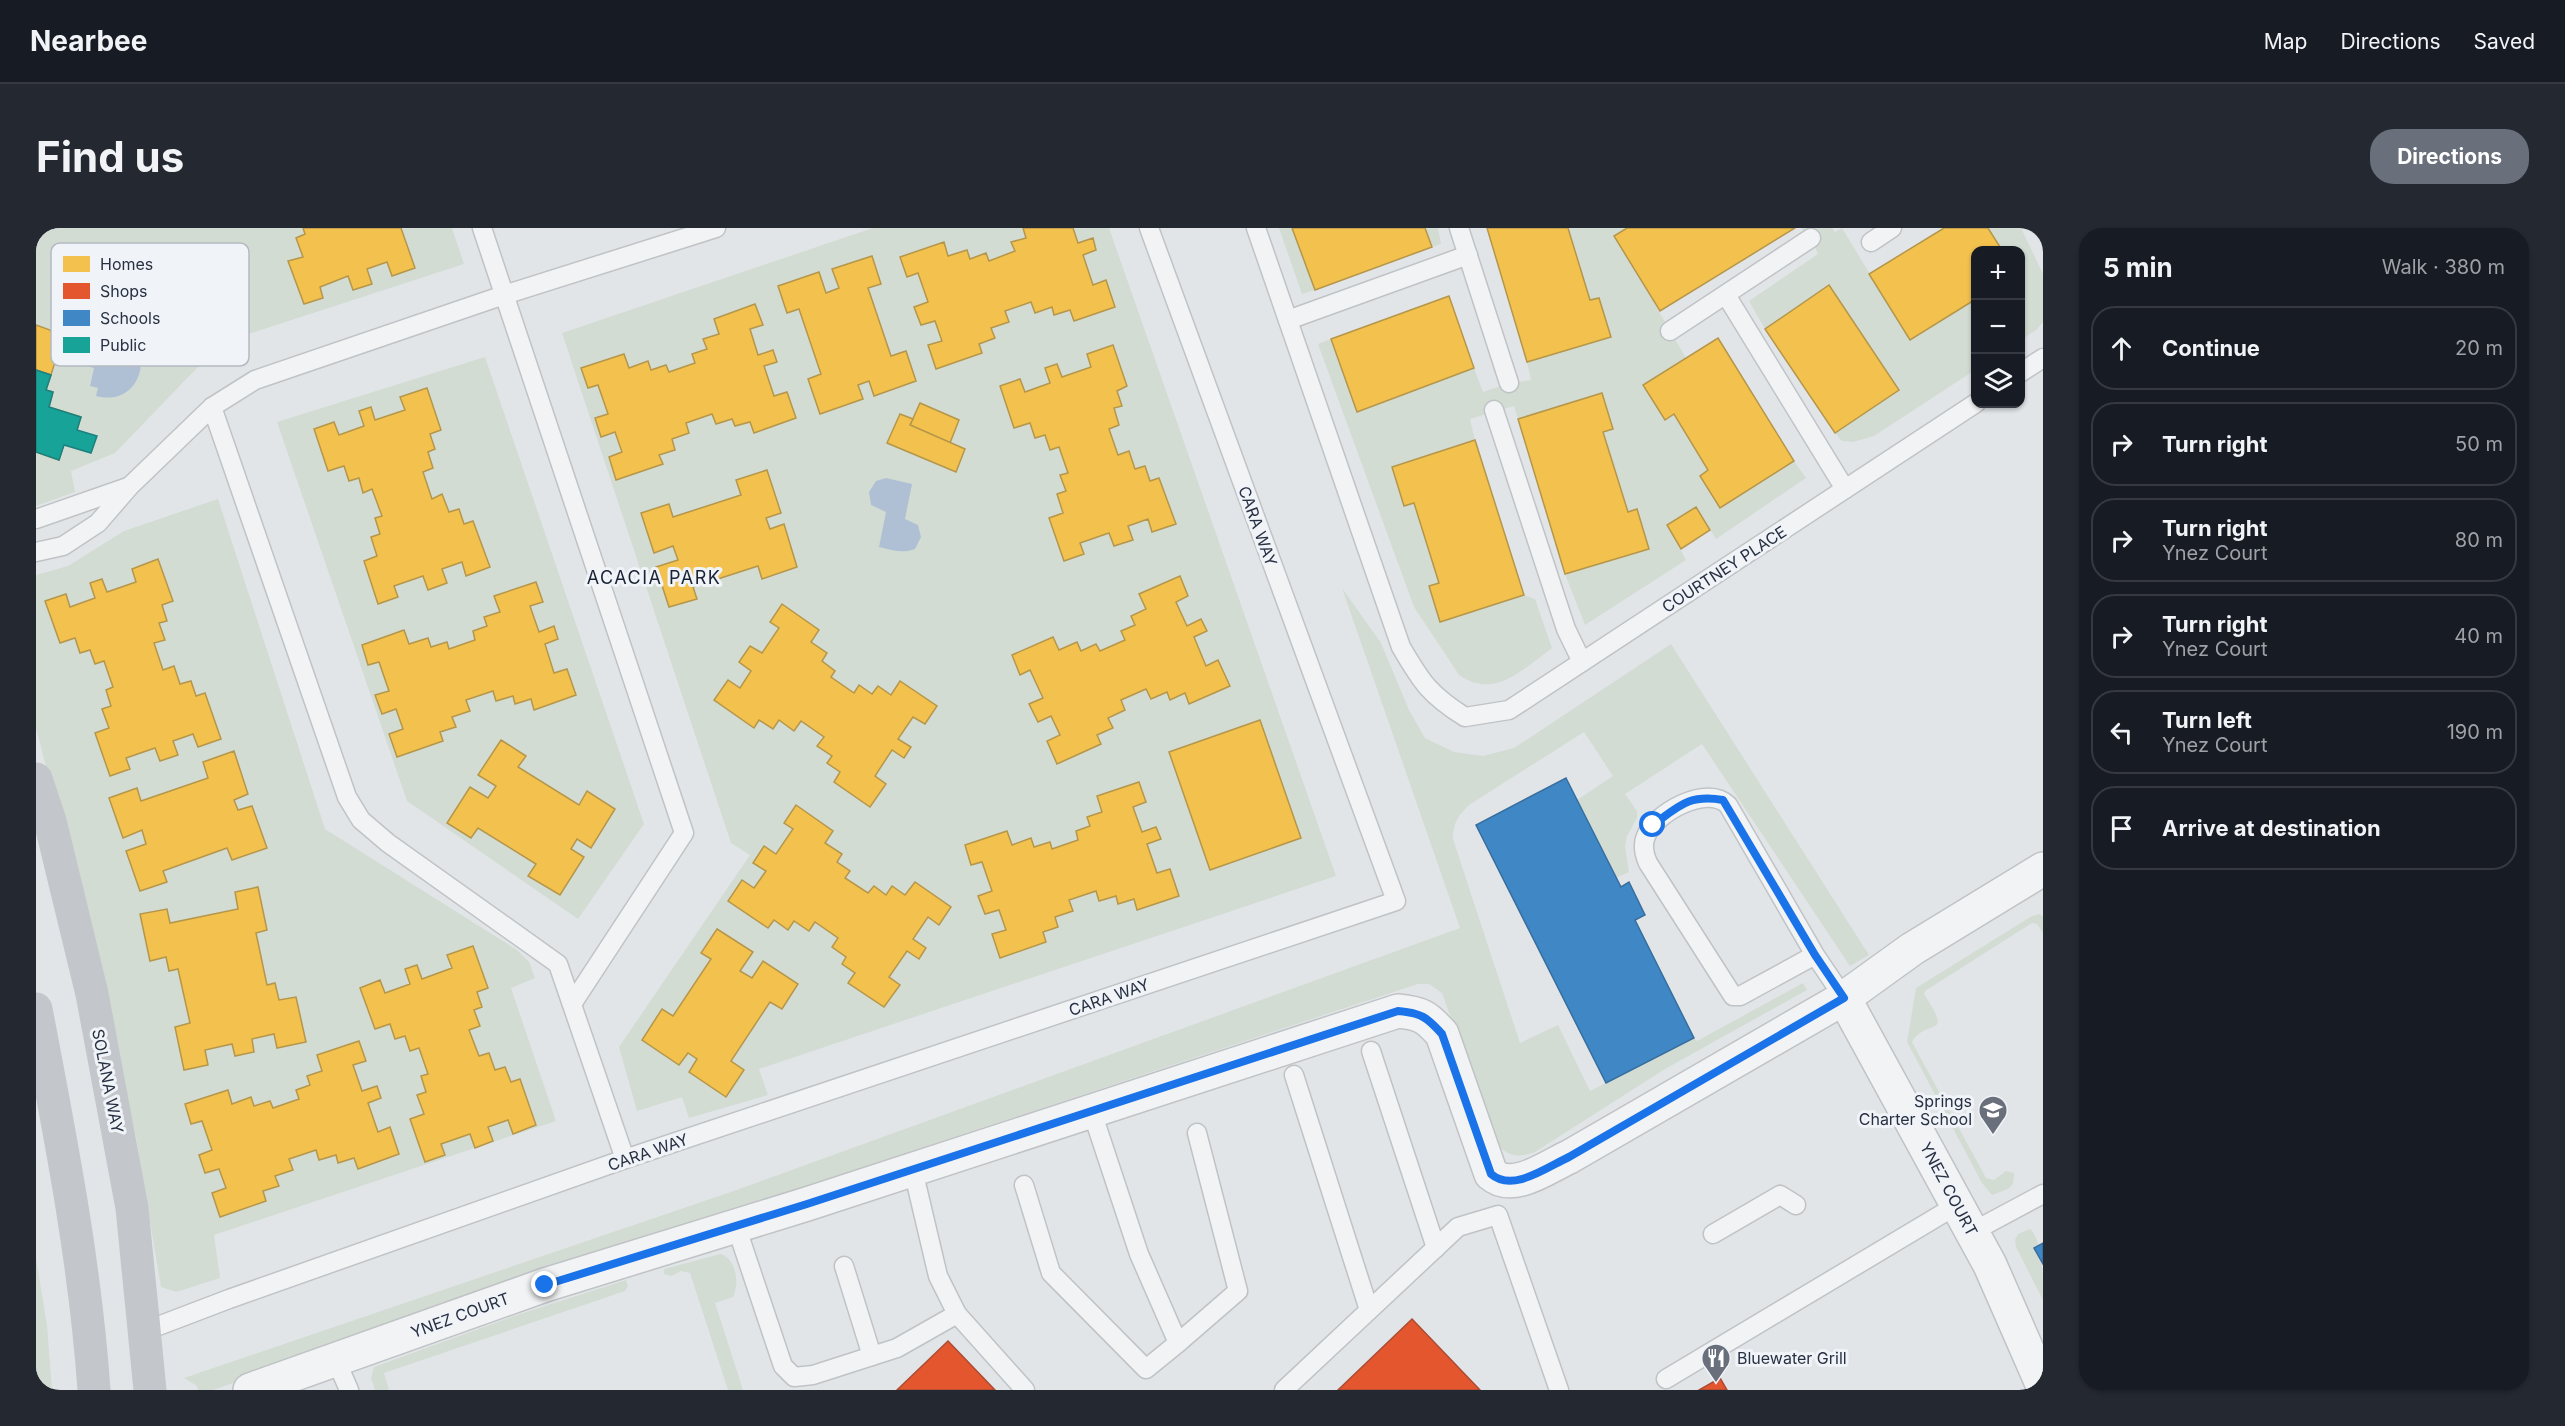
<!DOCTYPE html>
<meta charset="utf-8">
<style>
:root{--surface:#171b24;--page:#242831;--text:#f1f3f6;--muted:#9ea1a6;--line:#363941;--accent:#69707c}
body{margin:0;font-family:Inter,sans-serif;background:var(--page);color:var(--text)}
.controls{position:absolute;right:18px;top:18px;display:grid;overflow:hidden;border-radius:12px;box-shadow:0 2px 4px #0004}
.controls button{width:54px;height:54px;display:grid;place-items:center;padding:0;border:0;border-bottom:2px solid var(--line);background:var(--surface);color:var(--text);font:30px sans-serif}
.stop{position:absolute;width:18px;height:18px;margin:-14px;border:4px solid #1a73e8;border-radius:50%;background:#fff}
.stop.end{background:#1a73e8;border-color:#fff;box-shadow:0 2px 6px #0008}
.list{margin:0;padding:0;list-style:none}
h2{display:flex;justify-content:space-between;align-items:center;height:78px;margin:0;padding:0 24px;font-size:26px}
h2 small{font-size:20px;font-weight:400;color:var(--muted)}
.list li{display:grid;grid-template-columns:39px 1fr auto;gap:18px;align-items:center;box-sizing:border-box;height:84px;margin:0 12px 12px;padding:0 12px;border:2px solid var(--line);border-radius:24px}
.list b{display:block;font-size:22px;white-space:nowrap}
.list p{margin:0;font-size:20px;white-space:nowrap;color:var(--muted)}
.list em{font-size:20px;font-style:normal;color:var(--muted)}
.icon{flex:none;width:33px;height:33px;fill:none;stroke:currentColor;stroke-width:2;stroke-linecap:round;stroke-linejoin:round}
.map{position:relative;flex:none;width:2007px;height:1162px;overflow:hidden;border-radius:24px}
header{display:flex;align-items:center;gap:36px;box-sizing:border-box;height:84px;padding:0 30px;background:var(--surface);border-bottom:2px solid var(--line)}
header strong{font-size:28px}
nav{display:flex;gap:33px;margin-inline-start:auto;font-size:21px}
.intro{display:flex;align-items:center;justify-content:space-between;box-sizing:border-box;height:144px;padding:0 36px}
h1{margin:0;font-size:42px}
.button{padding:15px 27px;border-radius:24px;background:var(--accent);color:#fff;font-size:21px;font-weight:700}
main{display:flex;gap:36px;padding:0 36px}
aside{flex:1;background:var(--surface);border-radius:24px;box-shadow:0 2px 4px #0004}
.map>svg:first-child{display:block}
</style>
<header>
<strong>Nearbee</strong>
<nav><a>Map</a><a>Directions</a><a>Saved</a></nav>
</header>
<div class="intro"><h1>Find us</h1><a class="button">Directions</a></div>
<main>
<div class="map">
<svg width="2007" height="1162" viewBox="0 0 2007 1162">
<rect width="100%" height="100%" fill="#e2e5e8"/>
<g fill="#d2dcd3">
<path d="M0,0H416L428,36L191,113L160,141L79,225L35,243L39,264L0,278Z"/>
<path d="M837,0H1073L1300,648L723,841L732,867L653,890L646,869L601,883L583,819L714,627L695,615L526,105Z"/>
<path d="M1243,0H1256L1279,62L1266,66Z"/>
<path d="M1389,0H1402L1405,16L1396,19Z"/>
<path d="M1532,0H1591L1579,8L1650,130L1608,157L1629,192L1638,186L1672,242L1684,280L1758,233L1770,250L1680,311L1660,279L1631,297L1650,332L1549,397L1529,346L1613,320L1601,282L1592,284L1567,204L1577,200L1566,165L1482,191L1478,178L1434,191L1439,212L1356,239L1368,278L1378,275L1403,355L1393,359L1404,394L1488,367L1499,371L1516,420C1487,441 1459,472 1423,447L1378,379L1282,116L1295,111L1321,183L1438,140L1447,164L1473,155L1495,152L1491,134L1575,109L1563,70L1554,72Z"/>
<path d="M1765,0H1796L1799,4L1806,0L1874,112L1939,71V142L1838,208L1817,214L1806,213L1799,205L1862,162L1793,58L1729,101L1713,73L1782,26L1775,10Z"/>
<path d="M1952,0H1985L2007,46V94L2000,102L1985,112L1984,22H1966Z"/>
<path d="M449,129L608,596L542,691L371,573L241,194Z"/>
<path d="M182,271L289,601L481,722L493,734L499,750L475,760L520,893L178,1007L184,1050L140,1064L125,1059L100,910L73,783L0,500V347L32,338L88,303Z"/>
<path d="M1306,360L1345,415L1373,482L1389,510L1418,524L1447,528L1478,520L1635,416L1833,727L1814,738L1666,516L1589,566L1601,583V590L1591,608L1589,618L1593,644L1580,650L1541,572L1577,548L1548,504L1433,577C1422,588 1417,595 1417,611L1484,815L1522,797L1554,863L1658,810L1661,813L1767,755L1771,762L1629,841L1499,924C1482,930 1472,929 1460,915L1406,765L1393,756H1382L706,979L177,1162H162L161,1158L148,1150L692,965L1424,700Z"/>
<path d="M2003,686L2007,688V705L2001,696L1996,695L1889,763L1888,766C1918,812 1892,789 1876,814L1950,950L1958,952L1970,943L1978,945L1977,956L1972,961L1956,967L1946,955L1871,814L1880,760L1996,688Z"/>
<path d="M1994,1001C2007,1011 2007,1054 2007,1072L1980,1019L1979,1012L1982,1006Z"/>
<path d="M684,1026C700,1029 704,1056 697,1069L679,1075L707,1162H692L654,1045L645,1043L635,1048L628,1046V1041Z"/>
<path d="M0,1030L11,1097L16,1162H0Z"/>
<path d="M590,1052L592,1058L589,1063L348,1145L353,1162H339L335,1150L338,1139L478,1088Z"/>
</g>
<g fill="#b0c0d4">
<path d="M77,95C123,112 109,181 60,168L62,160L54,158L58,140L46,137L53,112C66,112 74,109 77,95Z"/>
<path d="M850,250L876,256L869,291L882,297L885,309L879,321C867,326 856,322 843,319L850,284L835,277L833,264L840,253Z"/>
</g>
<g fill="#f2c14e" stroke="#b5964a" stroke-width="1.5">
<path d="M267,0H365L379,40L356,48L351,34L331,41L336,56L317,62L312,48L284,59L287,70L268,76L252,33L267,29L260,10L269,6Z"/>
<path d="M987,0H1037L1042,15L1057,10L1060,22L1047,27L1057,57L1070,52L1079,79L1038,93L1034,82L1018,87L1016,79L999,85L995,74L969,83L973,94L955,100L959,110L943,116L946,125L900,141L892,117L906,113L899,93L885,97L878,79L892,74L882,45L871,49L864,29L908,14L912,28L931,22L934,31L950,25L953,33L979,23L975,14L990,10Z"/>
<path d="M1256,0H1389L1396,19L1279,62Z"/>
<path d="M1451,0H1532L1554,72L1563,70L1575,109L1491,134Z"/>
<path d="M1591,0H1759L1624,83L1578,8Z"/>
<path d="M1908,0H1952L1966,22H1940V71L1874,112L1833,46Z"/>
<path d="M836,28L845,56L832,60L855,128L870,123L880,153L838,168L833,153L822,157L827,171L784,186L772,151L785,146L763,81L751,85L742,58L783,44L790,65L803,60L796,41Z"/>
<path d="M1793,57L1863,162L1799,205L1729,101Z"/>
<path d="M1413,68L1438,140L1321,184L1295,111Z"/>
<path d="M719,76L727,97L714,101L722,127L737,122L741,134L728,138L738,168L751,164L760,190L718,205L714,194L699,198L696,191L680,196L676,186L650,195L653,205L636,211L639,222L623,227L627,236L580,252L573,229L586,224L579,204L565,209L559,190L572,186L562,157L552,160L545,140L588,126L593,140L612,133L615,142L630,137L633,144L659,135L656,126L671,121L667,111L683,106L678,91Z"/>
<path d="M0,97L14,102L21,115L22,124L15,147L0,142Z"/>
<path d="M1682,110L1758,233L1684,280L1664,248L1672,242L1638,186L1629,192L1607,157Z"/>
<path d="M1077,117L1091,158L1081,163L1086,178L1078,180L1083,197L1073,201L1082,227L1093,223L1099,241L1109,238L1114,253L1123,250L1140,296L1116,304L1112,291L1092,298L1097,312L1078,318L1073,305L1044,315L1048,326L1028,333L1013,290L1027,285L1021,266L1030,263L1024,247L1032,245L1023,219L1014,222L1009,207L999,210L994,195L978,200L964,158L984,151L989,164L1014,155L1009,140L1021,136L1026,149L1055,139L1051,126Z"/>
<path d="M0,142L15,147L10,162L17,164L13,179L0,175Z"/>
<path d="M391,160L405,202L394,206L399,221L392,224L397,240L387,244L396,271L406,266L413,284L423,281L428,296L437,293L454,339L430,348L426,334L406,341L411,355L392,362L387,348L358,358L362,369L342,376L328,333L341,328L335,309L344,306L339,290L346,288L336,261L327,265L323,250L313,253L308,238L292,243L278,201L298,194L303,207L328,198L323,183L335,179L339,192L369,182L364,169Z"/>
<path d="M1566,165L1577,201L1567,204L1592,284L1601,281L1613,321L1529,346L1482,191Z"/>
<path d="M0,175L45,189L41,202L33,200L23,232L0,224Z"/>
<path d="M884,175L923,192L914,215L874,197Z"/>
<path d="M864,186L877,191L874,197L929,221L920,244L851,215Z"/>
<path d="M1439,212L1488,367L1404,394L1393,358L1403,355L1378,275L1368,278L1356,239Z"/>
<path d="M731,242L745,285L730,290L734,301L748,296L761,339L726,351L722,338L657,359L661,371L633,379L620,339L642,332L637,318L618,325L605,285L633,276L637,289L705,267L700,252Z"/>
<path d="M1660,279L1674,302L1645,321L1631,297Z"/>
<path d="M122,331L137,373L126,377L131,393L123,395L129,412L118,415L127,442L138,438L144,456L155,453L160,468L169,465L185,511L162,519L157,506L137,513L142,527L124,533L119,520L90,530L94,541L74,548L59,505L73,500L66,481L75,478L70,462L77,459L68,433L59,436L54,422L44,425L39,410L24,415L9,373L30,366L34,379L59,370L54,355L66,351L71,364L100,354L96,341Z"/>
<path d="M1144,348L1152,368L1140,374L1151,398L1165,391L1171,403L1158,409L1170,438L1182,432L1194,458L1153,476L1149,465L1134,472L1131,464L1115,471L1110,461L1085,472L1089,482L1072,490L1077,500L1061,507L1065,516L1021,536L1011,513L1024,507L1015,488L1002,494L993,476L1007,470L994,442L984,447L976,427L1017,409L1023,422L1041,414L1045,423L1060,416L1064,423L1089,412L1085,403L1099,397L1095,388L1110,381L1103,366Z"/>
<path d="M500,354L507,374L494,378L503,404L518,398L522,411L509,416L518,445L531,441L540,467L498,482L495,471L479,476L477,468L460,473L457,463L430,472L434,483L416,489L420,499L404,504L407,513L361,529L353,506L367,501L360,481L346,486L339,467L353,463L343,434L332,437L326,417L368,402L373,416L392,410L395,419L411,414L413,421L439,412L437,403L451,398L448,389L464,384L458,368Z"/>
<path d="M746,376L783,402L775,414L791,425L786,433L799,443L795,449L818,465L823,457L836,466L842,458L855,467L864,453L901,478L889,496L877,489L862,511L875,519L868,530L856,522L839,548L850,556L834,579L798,554L804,544L791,535L796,528L781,518L788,509L765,493L758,503L743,492L737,501L723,492L718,500L678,472L692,452L704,460L715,443L703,434L714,418L726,425L743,400L734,394Z"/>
<path d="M1224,492L1265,610L1174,642L1133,524Z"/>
<path d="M465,512L490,528L482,539L543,577L551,563L579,581L555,620L541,611L535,621L548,629L524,667L492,648L500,636L442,600L435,610L411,595L434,559L452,570L460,558L442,547Z"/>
<path d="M198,523L212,566L198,572L202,582L216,578L231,620L196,632L191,620L127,643L131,654L104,663L90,623L110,616L106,602L87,610L73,570L101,560L105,573L172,550L167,534Z"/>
<path d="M1103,554L1110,574L1097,579L1106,604L1120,599L1125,611L1111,616L1121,645L1134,641L1143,668L1101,682L1098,671L1082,676L1080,668L1063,673L1060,663L1033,672L1037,683L1019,689L1022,699L1007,704L1010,714L964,730L956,706L970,702L963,682L949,686L942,668L956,663L946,634L935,637L929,617L971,603L976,617L995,610L998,619L1014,614L1016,621L1042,612L1040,603L1054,598L1051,589L1066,584L1061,568Z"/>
<path d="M760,577L797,603L789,615L806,626L801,634L814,643L809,650L832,665L838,658L850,667L856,658L869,667L879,654L915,679L903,697L892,689L877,711L890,720L883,731L871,723L853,749L864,757L848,779L812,755L819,745L806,736L810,729L796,719L802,710L779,694L773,703L758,693L752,702L738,692L732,700L692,673L706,652L718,660L730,643L717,635L728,618L740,626L757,601L748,595Z"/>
<path d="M222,659L231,702L220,705L231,757L239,755L243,772L260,769L270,814L241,820L238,806L216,811L218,824L199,828L196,816L169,822L172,837L148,842L139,799L154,795L142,741L133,743L130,729L114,733L104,686L131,681L134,695L202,681L199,664Z"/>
<path d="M681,701L717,724L704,743L716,750L727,733L762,756L746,781L734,774L695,833L708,842L690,869L653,844L661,831L652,825L643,837L606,812L626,781L637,788L675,731L665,725Z"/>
<path d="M437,718L452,760L441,764L446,779L438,782L444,798L433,802L443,828L453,825L459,842L469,839L475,854L484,851L500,897L477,906L472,892L452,899L457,913L439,920L434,906L405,916L409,927L389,934L374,891L388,886L381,867L390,864L385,848L392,846L383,820L374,823L369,808L359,811L354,796L339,801L324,760L344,752L349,765L374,756L369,741L381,737L386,751L416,740L411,727Z"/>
<path d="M323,813L330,833L317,837L326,863L341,858L345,870L332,875L342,904L354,899L363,926L322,941L318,930L302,935L300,927L283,932L280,922L253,931L257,942L239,948L243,958L227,963L230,973L184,989L176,965L190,960L183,941L169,945L163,927L176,922L166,893L155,896L149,876L192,862L196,876L215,869L218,878L234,873L237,880L263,871L260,862L274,857L271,848L286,843L281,827Z"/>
</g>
<g fill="#e4572e" stroke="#ac4c34" stroke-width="1.5">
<path d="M1376,1091L1444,1162H1302Z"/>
<path d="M912,1113L959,1162H861Z"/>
<path d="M1684,1150L1691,1162H1663Z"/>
</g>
<g fill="#3f88c5" stroke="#386e9e" stroke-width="1.5">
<path d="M1530,550L1585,659L1593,654L1609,687L1599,692L1658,810L1570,855L1440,597Z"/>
<path d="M2007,1015V1036L1998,1020Z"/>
</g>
<path fill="#17a398" stroke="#1c817e" stroke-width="1.5" d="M0,142L15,147L10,162L17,164L13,179L45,189L41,202L61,208L55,225L28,217L23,232L0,224Z"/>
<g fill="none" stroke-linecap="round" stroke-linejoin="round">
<g stroke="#c0c3c6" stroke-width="21">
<g id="service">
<path d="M446,0L648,605L536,776"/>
<path d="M1220,0L1365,419C1386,455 1394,467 1429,489L1473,482L1940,175"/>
<path d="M1423,0L1473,155"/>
<path d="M1835,14L1856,0"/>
<path d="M1690,67L1809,261"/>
<path d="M1252,92L1432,27"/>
<path d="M1634,103L1775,10"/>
<path d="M1984,145L2007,130"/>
<path d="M176,179L311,569L325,592L352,615L522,736L589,931"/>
<path d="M1458,182L1530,401L1546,434"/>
<path d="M0,291L92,259"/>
<path d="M0,324L27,318L62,295L94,258L176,179L219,152L468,67L680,0"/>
<path d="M1779,727L1704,768H1697L1612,635C1608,626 1606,617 1610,608C1619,585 1671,556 1692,577L1779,727L1808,770"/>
<path d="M1335,823L1400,1020"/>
<path d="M1258,847L1333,1082"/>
<path d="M877,942L902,1048L921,1086L989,1162"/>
<path d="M988,957L1015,1045L1110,1141L1142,1115L1103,1026L1056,884"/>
<path d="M700,998L747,1138L758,1149L777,1147L861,1120L921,1086"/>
<path d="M1936,1004L2007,966"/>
<path d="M1677,1006L1744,967L1760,977"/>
<path d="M808,1038L836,1128"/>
<path d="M109,1103L193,1071L589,931L1360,673L1113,0"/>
<path d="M1142,1115L1202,1063L1161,905"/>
<path d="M300,1132L313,1162"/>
<path d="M1630,1151L1921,977"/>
<path d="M1248,1162L1422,999L1462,987L1523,1162"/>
</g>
</g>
<g stroke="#c0c3c6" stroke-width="36">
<g id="minor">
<path d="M1808,770L1954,1037L2007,1158"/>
<path d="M214,1162L509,1057L771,976L1362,783C1385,785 1391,789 1406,806L1455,946C1477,965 1511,939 1533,929L1808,770L1876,721L2007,641"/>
</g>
</g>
<use href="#service" stroke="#f2f3f4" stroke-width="18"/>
<use href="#minor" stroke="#f2f3f4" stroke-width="33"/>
<g stroke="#c3c6ca" stroke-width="33">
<path d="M0,551L14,593L56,766L96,980L114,1162"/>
<path d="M0,781C24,907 49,1033 58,1162"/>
</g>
</g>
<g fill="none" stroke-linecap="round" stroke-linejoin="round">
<path stroke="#1a73e8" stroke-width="8" d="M509,1057L771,976L1362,783C1385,785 1391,789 1406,806L1455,946C1477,965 1511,939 1533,929L1808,770L1779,727L1687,572C1653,566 1643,578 1617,597"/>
</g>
<defs>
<g id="school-pin" transform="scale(1.5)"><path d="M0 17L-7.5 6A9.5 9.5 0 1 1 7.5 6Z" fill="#69707c" stroke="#f0f3f7"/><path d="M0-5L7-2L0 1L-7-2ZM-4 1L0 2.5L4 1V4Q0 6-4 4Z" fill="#fff"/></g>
<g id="restaurant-pin" transform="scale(1.5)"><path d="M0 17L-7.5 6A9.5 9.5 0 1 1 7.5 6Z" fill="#69707c" stroke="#f0f3f7"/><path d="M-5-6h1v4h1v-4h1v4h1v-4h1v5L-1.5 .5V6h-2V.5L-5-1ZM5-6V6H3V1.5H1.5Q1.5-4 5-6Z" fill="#fff"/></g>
</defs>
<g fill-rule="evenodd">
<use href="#school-pin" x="1957" y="882"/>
<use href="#restaurant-pin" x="1680" y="1130"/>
</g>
<g text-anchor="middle" stroke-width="6" stroke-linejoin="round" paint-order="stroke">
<g font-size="16" fill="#283142" stroke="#f0f3f7">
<text transform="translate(1222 298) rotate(70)" y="6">CARA WAY</text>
<text transform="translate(1688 341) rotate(-33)" y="6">COURTNEY PLACE</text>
<text transform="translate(1073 769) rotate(-19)" y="6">CARA WAY</text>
<text transform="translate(72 853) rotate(79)" y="6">SOLANA WAY</text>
<text transform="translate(612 924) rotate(-19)" y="6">CARA WAY</text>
<text transform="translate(1913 961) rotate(62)" y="6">YNEZ COURT</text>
<text transform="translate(424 1087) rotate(-20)" y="6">YNEZ COURT</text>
</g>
<g font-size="16" fill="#283142" stroke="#f0f3f7" text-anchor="end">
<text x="1936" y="879">Springs<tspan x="1936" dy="18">Charter School</tspan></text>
<text x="1701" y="1136" text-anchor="start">Bluewater Grill</text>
</g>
<g font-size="18" letter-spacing="1.5" fill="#1a2233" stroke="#f0f3f7">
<text x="618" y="356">ACACIA PARK</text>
</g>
</g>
<rect x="15" y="15" width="198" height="123" rx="9" fill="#f0f3f7" stroke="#b4b9c1" stroke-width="1.5"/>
<rect x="27" y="28" width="27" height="16" fill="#f2c14e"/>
<rect x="27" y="55" width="27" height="16" fill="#e4572e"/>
<rect x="27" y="82" width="27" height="16" fill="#3f88c5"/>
<rect x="27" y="109" width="27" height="16" fill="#17a398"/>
<g font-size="16" fill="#283142">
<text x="64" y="42">Homes</text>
<text x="64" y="69">Shops</text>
<text x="64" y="96">Schools</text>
<text x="64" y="123">Public</text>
</g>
</svg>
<div class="controls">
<button>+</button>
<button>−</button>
<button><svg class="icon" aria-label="layers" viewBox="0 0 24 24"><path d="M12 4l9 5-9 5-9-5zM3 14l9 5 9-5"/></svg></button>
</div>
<div class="stop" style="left:1617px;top:597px"></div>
<div class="stop end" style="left:509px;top:1057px"></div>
</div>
<aside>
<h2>5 min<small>Walk · 380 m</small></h2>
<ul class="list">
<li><svg class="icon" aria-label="ahead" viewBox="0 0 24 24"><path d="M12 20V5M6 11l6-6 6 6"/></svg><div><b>Continue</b></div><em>20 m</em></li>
<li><svg class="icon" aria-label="right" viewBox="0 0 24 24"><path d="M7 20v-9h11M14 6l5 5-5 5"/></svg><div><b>Turn right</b></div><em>50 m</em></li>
<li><svg class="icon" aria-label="right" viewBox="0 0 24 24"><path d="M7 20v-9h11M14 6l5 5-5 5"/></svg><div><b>Turn right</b><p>Ynez Court</p></div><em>80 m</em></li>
<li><svg class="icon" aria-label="right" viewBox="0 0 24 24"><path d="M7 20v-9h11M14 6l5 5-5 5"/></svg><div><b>Turn right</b><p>Ynez Court</p></div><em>40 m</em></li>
<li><svg class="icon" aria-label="left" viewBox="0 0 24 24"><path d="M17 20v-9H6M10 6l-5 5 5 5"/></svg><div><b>Turn left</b><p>Ynez Court</p></div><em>190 m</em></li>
<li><svg class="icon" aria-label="arrive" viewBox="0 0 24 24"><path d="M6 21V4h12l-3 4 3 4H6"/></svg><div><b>Arrive at destination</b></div></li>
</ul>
</aside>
</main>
